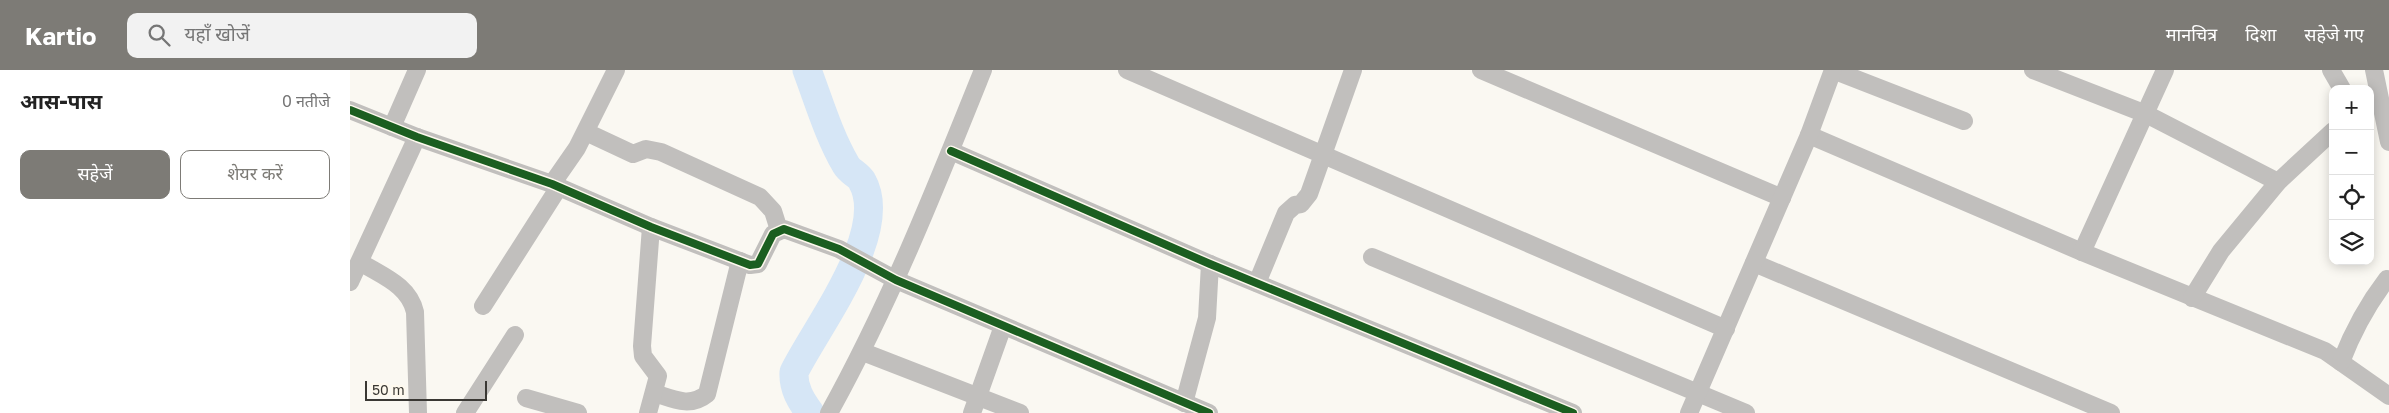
<!DOCTYPE html>
<html lang="hi">
<meta charset="utf-8">
<style>
:root{--surface:#fff;--page:#f2f2f2;--text:#222;--muted:#767676;--line:#e0e0e0;--accent:#7d7b76}
body{margin:0;font-family:"Golos Text","Noto Sans Devanagari",sans-serif;background:var(--page);color:var(--text)}
.controls{position:absolute;right:15px;top:15px;display:grid;overflow:hidden;border-radius:10px;box-shadow:0 2px 12px #0003}
.controls button{width:45px;height:45px;display:grid;place-items:center;padding:0;border:0;border-bottom:1px solid var(--line);background:var(--surface);color:var(--text);font:25px sans-serif}
.scale{position:absolute;left:15px;bottom:12px;width:122px;box-sizing:border-box;padding-left:5px;border:2px solid #3a3834;border-top:0;font-size:14px;line-height:18px;white-space:nowrap;color:#3a3834;-webkit-text-stroke:4px #fef9ee;paint-order:stroke}
.list{margin:0;padding:0;list-style:none}
h2{display:flex;justify-content:space-between;align-items:center;height:65px;margin:0;padding:0 20px;font-size:21px}
h2 small{font-size:16px;font-weight:400;color:var(--muted)}
.actions{display:flex;gap:10px;padding:15px 20px}
.actions a{flex:1;padding:11px 0;border:1px solid var(--accent);border-radius:10px;text-align:center;font-size:18px;color:var(--accent)}
.actions .main{background:var(--accent);color:#fff}
.icon{flex:none;width:28px;height:28px;fill:none;stroke:currentColor;stroke-width:2;stroke-linecap:round;stroke-linejoin:round}
.map{position:relative;flex:none;width:2039px;height:343px;overflow:hidden}
header{display:flex;align-items:center;gap:30px;box-sizing:border-box;height:70px;padding:0 25px;background:var(--accent);color:#fff}
header strong{font-size:24px}
nav{display:flex;gap:28px;margin-inline-start:auto;font-size:18px}
.search{width:350px;height:45px;background:var(--page);display:flex;align-items:center;gap:12px;box-sizing:border-box;padding:0 18px;border-radius:10px;color:var(--muted);font-size:19px}
main{display:flex}
aside{flex:1;background:var(--surface)}
.map>svg:first-child{display:block}
</style>
<header>
<strong>Kartio</strong>
<div class="search"><svg class="icon" aria-label="search" viewBox="0 0 24 24"><circle cx="10" cy="10" r="6"/><path d="M15 15l6 6"/></svg>यहाँ खोजें</div>
<nav><a>मानचित्र</a><a>दिशा</a><a>सहेजे गए</a></nav>
</header>
<main>
<aside>
<h2>आस-पास<small>0 नतीजे</small></h2>
<ul class="list">
</ul>
<div class="actions"><a class="main">सहेजें</a><a>शेयर करें</a></div>
</aside>
<div class="map">
<svg width="2039" height="343" viewBox="0 0 2039 343">
<rect width="100%" height="100%" fill="#faf8f2"/>
<g fill="none" stroke-linecap="round" stroke-linejoin="round">
<path stroke="#d6e6f6" stroke-width="29" d="M457,0C469,32 479,66 496,95C500,102 509,105 512,111C541,162 466,257 444,302C443,318 451,331 460,343"/>
<g stroke="#c1bfbd" stroke-width="18">
<path d="M777,0L1376,259"/>
<path d="M1131,0L1432,128"/>
<path d="M1483,0L1614,51"/>
<path d="M1683,0L1796,44L1928,112"/>
<path d="M1981,0L1992,19"/>
<path d="M2024,0L2039,72"/>
<path d="M0,40L67,67L202,114L301,157L400,195L408,194L423,164L434,159L489,179L546,210L859,343"/>
<path d="M42,57L67,0"/>
<path d="M236,62L283,84L296,79L311,82L410,127L423,141L429,160"/>
<path d="M1459,65L1732,182L1975,281L2039,326"/>
<path d="M601,81L860,194L1223,343"/>
<path d="M202,114L227,78L266,0"/>
<path d="M1732,182L1815,0"/>
<path d="M1022,187L1396,343"/>
<path d="M10,192C32,206 59,215 65,242L68,343"/>
<path d="M1404,193L1761,343"/>
<path d="M0,212L67,67"/>
<path d="M907,213L936,143L945,135L951,134L959,124L1003,0"/>
<path d="M1842,228L1871,181L1928,112L1983,61"/>
<path d="M133,236L209,117"/>
<path d="M513,282L670,343"/>
<path d="M1991,292C2003,261 2017,235 2037,209"/>
<path d="M304,323C323,329 340,338 357,324L390,191"/>
<path d="M176,328L228,343"/>
<path d="M834,333L857,248L860,194"/>
<path d="M115,343L165,265"/>
<path d="M298,343L308,306L293,286L292,276L301,157"/>
<path d="M479,343C540,233 586,117 633,0"/>
<path d="M622,343L653,256"/>
<path d="M1339,343L1459,65L1483,0"/>
</g>
<g stroke="#fef9ee" stroke-width="11">
<g id="cycleway">
<path d="M0,40L67,67L202,114L301,157L400,195L408,194L423,164L434,159L489,179L546,210L859,343"/>
<path d="M601,81L860,194L1223,343"/>
</g>
</g>
<use href="#cycleway" stroke="#1b5e20" stroke-width="8"/>
</g>
</svg>
<div class="controls">
<button>+</button>
<button>−</button>
<button><svg class="icon" aria-label="locate" viewBox="0 0 24 24"><circle cx="12" cy="12" r="6"/><path d="M12 2v4M12 18v4M2 12h4M18 12h4"/></svg></button>
<button><svg class="icon" aria-label="layers" viewBox="0 0 24 24"><path d="M12 4l9 5-9 5-9-5zM3 14l9 5 9-5"/></svg></button>
</div>
<div class="scale">50 m</div>
</div>
</main>
